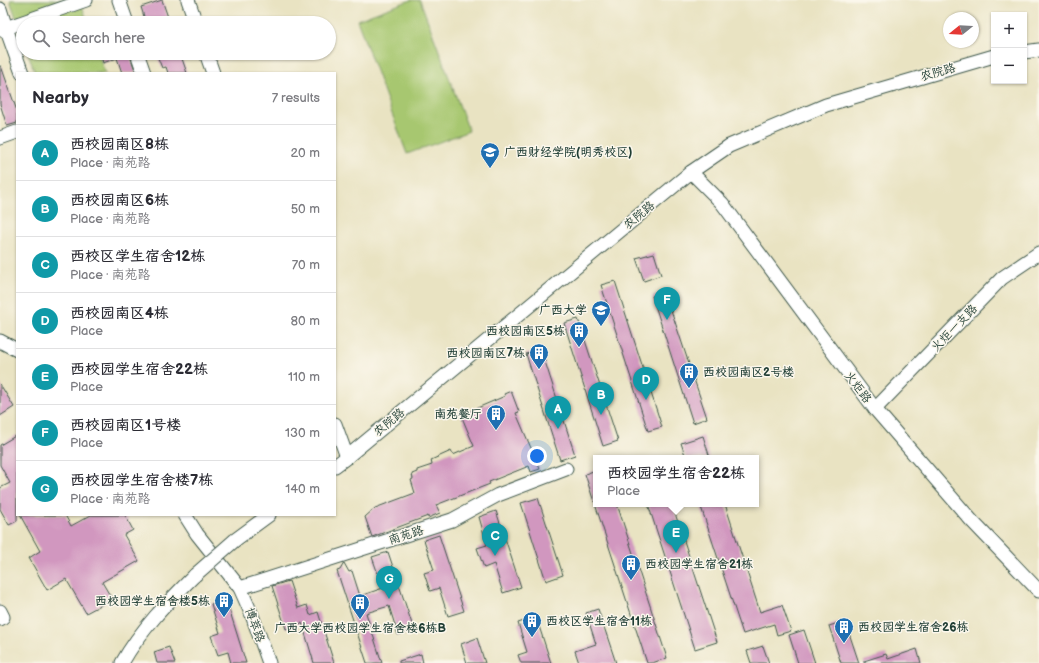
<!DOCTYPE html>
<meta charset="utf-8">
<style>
:root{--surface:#fff;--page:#f7f7f7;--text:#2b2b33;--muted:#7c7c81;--line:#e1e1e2;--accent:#7c3aed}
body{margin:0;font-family:"Balsamiq Sans","LXGW WenKai TC",sans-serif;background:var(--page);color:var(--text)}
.controls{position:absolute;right:12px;top:12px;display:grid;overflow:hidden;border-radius:0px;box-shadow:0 1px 3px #0004}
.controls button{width:36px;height:36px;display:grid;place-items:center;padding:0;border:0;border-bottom:1px solid var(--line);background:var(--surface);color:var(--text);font:20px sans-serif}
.compass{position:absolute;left:943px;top:12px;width:36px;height:36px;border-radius:50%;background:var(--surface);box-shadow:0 1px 3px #0004;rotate:252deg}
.you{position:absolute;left:537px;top:456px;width:14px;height:14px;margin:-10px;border:3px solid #fff;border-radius:50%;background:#1a73e8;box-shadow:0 0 0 6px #1a73e833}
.badge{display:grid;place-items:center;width:26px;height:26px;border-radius:50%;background:var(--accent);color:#fff;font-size:13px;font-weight:700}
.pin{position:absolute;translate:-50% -33px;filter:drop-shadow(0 1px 2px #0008)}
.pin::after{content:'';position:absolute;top:21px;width:14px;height:12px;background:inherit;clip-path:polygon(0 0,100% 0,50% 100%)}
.popup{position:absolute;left:593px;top:455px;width:166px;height:52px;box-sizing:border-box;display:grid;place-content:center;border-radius:0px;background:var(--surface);filter:drop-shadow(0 1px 3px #0005);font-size:13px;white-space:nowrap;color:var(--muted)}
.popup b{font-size:15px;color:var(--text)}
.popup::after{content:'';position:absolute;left:50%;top:100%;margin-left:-8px;border:8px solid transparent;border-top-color:var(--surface)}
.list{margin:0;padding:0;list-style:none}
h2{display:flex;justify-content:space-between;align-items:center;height:52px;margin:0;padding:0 16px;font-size:17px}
h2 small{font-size:13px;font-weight:400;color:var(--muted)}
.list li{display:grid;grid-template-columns:26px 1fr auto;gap:12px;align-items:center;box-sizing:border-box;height:56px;padding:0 16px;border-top:1px solid var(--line)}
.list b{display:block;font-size:15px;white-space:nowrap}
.list p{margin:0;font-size:13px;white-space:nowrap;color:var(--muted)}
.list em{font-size:13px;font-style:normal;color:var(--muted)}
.icon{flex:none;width:22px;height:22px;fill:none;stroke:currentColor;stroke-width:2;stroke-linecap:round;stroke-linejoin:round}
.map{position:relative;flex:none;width:1039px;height:663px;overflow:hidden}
.search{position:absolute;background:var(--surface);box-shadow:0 1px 3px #0004;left:16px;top:16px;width:320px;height:44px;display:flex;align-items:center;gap:10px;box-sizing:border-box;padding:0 14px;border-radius:22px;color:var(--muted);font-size:15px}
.panel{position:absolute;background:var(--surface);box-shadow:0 1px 3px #0004;left:16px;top:72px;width:320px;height:444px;border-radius:0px}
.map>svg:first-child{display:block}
</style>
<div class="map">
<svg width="1039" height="663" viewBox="0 0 1039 663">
<rect width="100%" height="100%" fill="#fbf7ec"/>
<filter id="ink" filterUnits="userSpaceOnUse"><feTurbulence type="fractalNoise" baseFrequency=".025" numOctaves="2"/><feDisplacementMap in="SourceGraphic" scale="8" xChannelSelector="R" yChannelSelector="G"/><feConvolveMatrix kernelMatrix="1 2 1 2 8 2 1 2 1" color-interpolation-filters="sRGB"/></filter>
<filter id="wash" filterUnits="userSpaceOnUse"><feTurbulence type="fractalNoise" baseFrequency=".012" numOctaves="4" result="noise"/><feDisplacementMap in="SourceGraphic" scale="16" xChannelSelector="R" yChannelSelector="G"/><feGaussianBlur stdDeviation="0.9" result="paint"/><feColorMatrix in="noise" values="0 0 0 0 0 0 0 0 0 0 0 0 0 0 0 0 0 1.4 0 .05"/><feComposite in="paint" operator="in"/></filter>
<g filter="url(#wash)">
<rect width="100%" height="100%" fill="#e9e3c2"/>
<g fill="#a7c76f" stroke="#638252">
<path d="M10,0H80L88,23H23V38Z"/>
<path d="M411,0H420L469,131L407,154L357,20Z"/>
<path d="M28,53H98L105,73H35Z"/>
</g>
<g id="blocks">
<g fill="#d197bf">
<path d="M162,0L170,23H146L141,7Z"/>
<path d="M100,53H129L136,73H122L117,58L103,63Z"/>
<path d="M156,53H180L187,73H168L166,67L162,68Z"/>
<path d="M0,66H1L17,111V123L7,126L0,104Z"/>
<path d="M654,253L661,275L644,281L636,258Z"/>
<path d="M615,281L662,427L648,431L601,285Z"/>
<path d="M665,292L707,418L693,423L652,296Z"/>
<path d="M578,319L618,441L603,446L564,323Z"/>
<path d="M541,349L575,455L560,460L526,354Z"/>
<path d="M0,384L14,407L0,416Z"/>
<path d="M511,391L519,412L516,413L540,469L531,472L529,466L489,482L490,484L436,505L440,513L428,518V516L372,537L365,517L375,508L415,493L411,480L413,479L412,474L417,472V470L432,465L431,460L451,451L453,455L474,446L461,415L505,396L504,394Z"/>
<path d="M17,435V521L9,525L0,509V488L10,483L0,465V445Z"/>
<path d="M703,436L710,458H686L681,443Z"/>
<path d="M596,470V502H594L585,474Z"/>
<path d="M538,498L563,575L546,581L521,503Z"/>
<path d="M595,504H617L667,658L652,663H647Z"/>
<path d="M648,504H672L717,642L695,649Z"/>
<path d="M700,504H725L760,612L782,605L791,631L777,635L774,624L743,634Z"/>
<path d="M496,511L521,587L503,593L494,564L484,568L477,548L487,545L479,517Z"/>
<path d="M20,515H65L71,526L91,515H125L133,530L124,535L139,561L102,582L112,599L86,613L66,579L47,590L29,558L40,551Z"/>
<path d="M439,535L464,611L448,616L439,588L430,591L424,573L434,570L424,540Z"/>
<path d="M388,552L414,630L398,635L389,606L366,613L382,663H367L337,571L340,570L344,563L349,572L352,571L360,596L383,588L372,557Z"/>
<path d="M289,581L298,608L307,605L310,615L318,612L334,663H314L302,623L286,629L272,586Z"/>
<path d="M226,599L246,663H231L228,652L218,655L211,636L220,633L211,604Z"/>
<path d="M598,609L616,663H579L575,651L596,644L586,613Z"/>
<path d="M536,617L551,663H521L518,655L527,652L518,623Z"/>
<path d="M845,621L859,663H841L829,626Z"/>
<path d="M804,630L815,663H798L789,635Z"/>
<path d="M477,638L485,663H467L461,644Z"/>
<path d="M763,646L769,663H751L747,651Z"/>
<path d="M169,647L175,663H157L154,652Z"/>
<path d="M917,649L921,663H864V661L886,654L888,659Z"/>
<path d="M421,654L423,663H399V661Z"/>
</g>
</g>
</g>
<g filter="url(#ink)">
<use href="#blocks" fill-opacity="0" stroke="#3d5649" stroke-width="1"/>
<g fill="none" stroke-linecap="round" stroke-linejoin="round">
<g stroke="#3d5649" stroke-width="15">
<g id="minor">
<path d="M119,0L127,23"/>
<path d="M188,0L196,23"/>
<path d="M0,9L6,28L22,73"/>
<path d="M0,30L86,0"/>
<path d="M1024,52L1039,50"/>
<path d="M137,53L144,73"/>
<path d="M206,53L213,73"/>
<path d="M0,138L17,132"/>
<path d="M691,172L722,203L875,409L971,520L1039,591"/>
<path d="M0,341L17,350"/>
<path d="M875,409L1002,278L1039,253"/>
<path d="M335,424L347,457"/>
<path d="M335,466L347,457L691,172L729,146L826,105L994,56"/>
<path d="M185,515L197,534L240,588L252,615L269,663"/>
<path d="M235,540L269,515"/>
<path d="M240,588L452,520L498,495L566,469"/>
<path d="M0,611L3,617L0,619"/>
<path d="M122,663C141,629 168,602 195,575"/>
</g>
</g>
<use href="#minor" stroke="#fff" stroke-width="13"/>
<g stroke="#3d5649" stroke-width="15" stroke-linecap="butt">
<path id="minor-bridge" d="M195,575L235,540"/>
</g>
<use href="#minor-bridge" stroke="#fff" stroke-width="13"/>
</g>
</g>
<defs>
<g id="university-pin" transform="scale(1)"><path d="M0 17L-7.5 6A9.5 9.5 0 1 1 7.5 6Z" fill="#1f6fb2" stroke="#fbf7ec"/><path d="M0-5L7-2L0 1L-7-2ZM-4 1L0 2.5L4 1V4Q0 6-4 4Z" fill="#fff"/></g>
<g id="building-pin" transform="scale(1)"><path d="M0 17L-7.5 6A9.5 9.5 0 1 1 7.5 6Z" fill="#1f6fb2" stroke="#fbf7ec"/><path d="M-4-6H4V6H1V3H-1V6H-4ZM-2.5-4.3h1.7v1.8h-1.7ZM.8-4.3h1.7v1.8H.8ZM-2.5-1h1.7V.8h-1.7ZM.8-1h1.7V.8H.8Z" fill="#fff"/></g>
</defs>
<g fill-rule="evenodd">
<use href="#university-pin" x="490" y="152"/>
<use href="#university-pin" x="601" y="310"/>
<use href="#building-pin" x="579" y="331"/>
<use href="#building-pin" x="539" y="353"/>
<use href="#building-pin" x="689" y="372"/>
<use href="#building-pin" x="496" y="414"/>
<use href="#building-pin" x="631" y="564"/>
<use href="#building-pin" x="224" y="601"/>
<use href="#building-pin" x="360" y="603"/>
<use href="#building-pin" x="532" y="621"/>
<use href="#building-pin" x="844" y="627"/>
</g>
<g text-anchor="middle" stroke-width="3" stroke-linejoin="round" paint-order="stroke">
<g font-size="12" fill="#1f3d34" stroke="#fbf7ec">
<text transform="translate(938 72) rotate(-16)" y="4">农院路</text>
<text transform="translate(639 215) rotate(-40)" y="4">农院路</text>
<text transform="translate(954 328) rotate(-46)" y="4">火炬一支路</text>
<text transform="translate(858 387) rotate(53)" y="4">火炬路</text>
<text transform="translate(389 422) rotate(-40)" y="4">农院路</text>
<text transform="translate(406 535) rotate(-18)" y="4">南苑路</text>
<text transform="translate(255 625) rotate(70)" y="4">博萃路</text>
</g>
<g font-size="12" font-weight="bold" fill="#1f3d34" stroke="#fbf7ec" text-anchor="start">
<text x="504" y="156">广西财经学院(明秀校区)</text>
<text x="587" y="314" text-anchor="end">广西大学</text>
<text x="565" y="335" text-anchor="end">西校园南区5栋</text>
<text x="525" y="357" text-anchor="end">西校园南区7栋</text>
<text x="703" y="376">西校园南区2号楼</text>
<text x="482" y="418" text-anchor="end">南苑餐厅</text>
<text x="645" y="568">西校园学生宿舍21栋</text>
<text x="210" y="605" text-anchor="end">西校园学生宿舍楼5栋</text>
<text x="546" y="625">西校区学生宿舍11栋</text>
<text x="858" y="631">西校园学生宿舍26栋</text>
<text x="360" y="632" text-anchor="middle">广西大学西校园学生宿舍楼6栋B</text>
</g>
</g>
</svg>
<div class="controls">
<button>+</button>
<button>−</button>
</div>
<svg class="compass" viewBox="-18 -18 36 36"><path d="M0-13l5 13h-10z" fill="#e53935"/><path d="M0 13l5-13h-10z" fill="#7c7c81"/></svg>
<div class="you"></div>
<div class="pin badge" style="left:558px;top:429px;background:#0f9aa8">A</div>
<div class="pin badge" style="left:601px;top:415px;background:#0f9aa8">B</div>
<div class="pin badge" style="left:495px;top:556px;background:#0f9aa8">C</div>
<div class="pin badge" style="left:646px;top:400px;background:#0f9aa8">D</div>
<div class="pin badge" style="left:676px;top:553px;background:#0f9aa8">E</div>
<div class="popup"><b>西校园学生宿舍22栋</b>Place</div>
<div class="pin badge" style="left:667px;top:320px;background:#0f9aa8">F</div>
<div class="pin badge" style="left:389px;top:599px;background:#0f9aa8">G</div>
<div class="search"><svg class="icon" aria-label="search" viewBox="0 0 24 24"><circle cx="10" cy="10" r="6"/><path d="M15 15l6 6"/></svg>Search here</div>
<section class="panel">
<h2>Nearby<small>7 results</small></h2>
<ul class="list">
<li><span class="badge" style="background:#0f9aa8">A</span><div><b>西校园南区8栋</b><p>Place · 南苑路</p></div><em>20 m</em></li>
<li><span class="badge" style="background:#0f9aa8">B</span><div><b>西校园南区6栋</b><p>Place · 南苑路</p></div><em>50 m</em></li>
<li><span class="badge" style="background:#0f9aa8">C</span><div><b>西校区学生宿舍12栋</b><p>Place · 南苑路</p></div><em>70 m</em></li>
<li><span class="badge" style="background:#0f9aa8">D</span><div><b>西校园南区4栋</b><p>Place</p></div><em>80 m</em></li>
<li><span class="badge" style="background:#0f9aa8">E</span><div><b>西校园学生宿舍22栋</b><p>Place</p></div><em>110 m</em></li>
<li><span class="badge" style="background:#0f9aa8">F</span><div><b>西校园南区1号楼</b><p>Place</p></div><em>130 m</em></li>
<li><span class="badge" style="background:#0f9aa8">G</span><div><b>西校园学生宿舍楼7栋</b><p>Place · 南苑路</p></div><em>140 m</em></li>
</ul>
</section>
</div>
